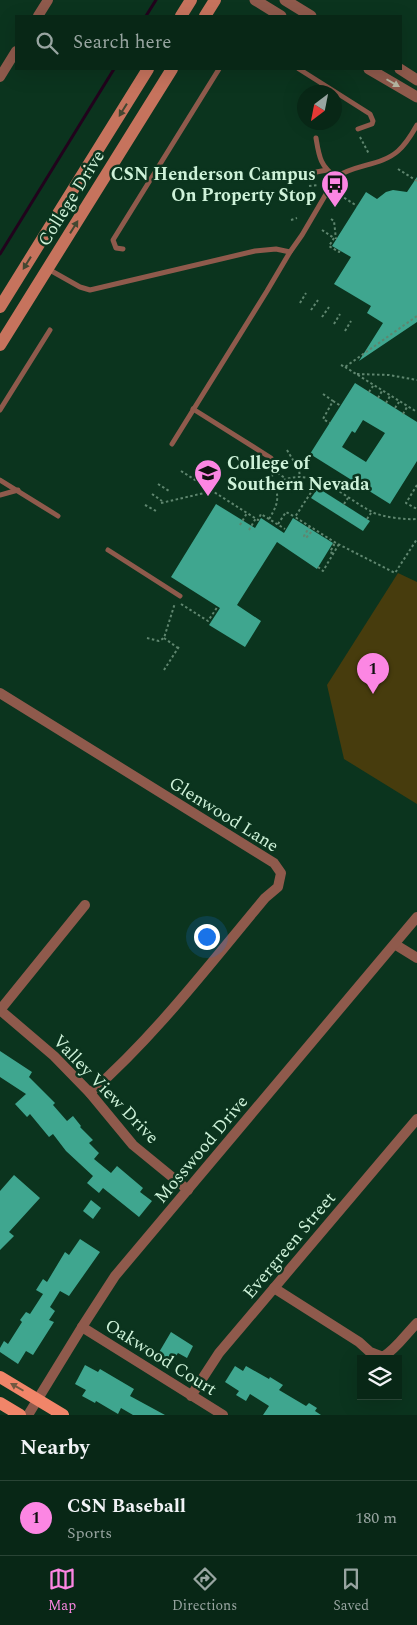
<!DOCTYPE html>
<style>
:root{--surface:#082716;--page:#163323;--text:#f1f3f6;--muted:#98a5a1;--line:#294435;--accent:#fc86e3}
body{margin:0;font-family:Spectral,serif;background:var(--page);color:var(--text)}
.controls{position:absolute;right:15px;bottom:15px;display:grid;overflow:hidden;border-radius:0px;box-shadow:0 5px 20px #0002}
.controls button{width:45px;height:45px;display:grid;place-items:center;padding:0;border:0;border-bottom:1px solid var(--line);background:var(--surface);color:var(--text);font:25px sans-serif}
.compass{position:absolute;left:297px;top:85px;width:45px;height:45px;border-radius:50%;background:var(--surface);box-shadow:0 5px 20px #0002;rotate:212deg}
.you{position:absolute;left:206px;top:936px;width:18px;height:18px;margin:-12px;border:4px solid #fff;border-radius:50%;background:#1a73e8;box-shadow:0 0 0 8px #1a73e833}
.badge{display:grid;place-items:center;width:32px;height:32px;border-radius:50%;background:var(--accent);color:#111;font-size:16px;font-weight:700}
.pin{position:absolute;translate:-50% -41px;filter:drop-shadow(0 1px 2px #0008)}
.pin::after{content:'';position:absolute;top:26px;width:18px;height:15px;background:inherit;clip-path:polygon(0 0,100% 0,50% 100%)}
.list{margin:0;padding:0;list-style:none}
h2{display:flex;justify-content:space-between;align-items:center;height:65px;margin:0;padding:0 20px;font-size:21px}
h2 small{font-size:16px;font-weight:400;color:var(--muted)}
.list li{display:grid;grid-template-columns:32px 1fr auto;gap:15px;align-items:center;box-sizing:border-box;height:75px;padding:0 20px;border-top:1px solid var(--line)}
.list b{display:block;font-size:19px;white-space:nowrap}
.list p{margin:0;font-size:16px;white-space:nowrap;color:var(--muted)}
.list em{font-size:16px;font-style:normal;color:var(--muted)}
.icon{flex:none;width:28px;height:28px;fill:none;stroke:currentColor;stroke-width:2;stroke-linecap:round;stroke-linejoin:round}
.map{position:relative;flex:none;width:417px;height:1415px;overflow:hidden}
.search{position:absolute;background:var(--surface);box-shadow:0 5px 20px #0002;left:15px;right:15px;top:15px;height:55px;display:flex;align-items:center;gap:12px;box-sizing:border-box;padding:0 18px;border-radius:0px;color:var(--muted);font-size:19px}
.sheet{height:140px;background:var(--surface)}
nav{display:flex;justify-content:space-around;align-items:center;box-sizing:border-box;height:70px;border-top:1px solid var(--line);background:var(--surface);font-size:14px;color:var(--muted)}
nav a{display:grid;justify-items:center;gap:2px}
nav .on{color:var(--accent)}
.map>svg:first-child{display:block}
</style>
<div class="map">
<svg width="417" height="1415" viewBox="0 0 417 1415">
<rect width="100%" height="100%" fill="#0b341e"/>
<path fill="#473c0d" d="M398,573L417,582V804L344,759L327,685Z"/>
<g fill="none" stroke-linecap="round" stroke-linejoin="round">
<g stroke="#21031c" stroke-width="3">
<path d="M146,16L156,0"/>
<path d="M0,254L114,69"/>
</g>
</g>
<g fill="#3fa68f" fill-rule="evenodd">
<path d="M417,177V322L359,361L383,323L367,313L371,306L334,284L351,257L332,246L366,192L377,199L386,192L393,190L407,192Z"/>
<path d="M355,383L417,422V461L390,504L310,454ZM363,420L385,433L366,462L342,447L352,431L355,433Z"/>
<path d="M318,488L370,521L363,531L311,498Z"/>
<path d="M216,504L255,528L261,518L284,533L293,518L333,543L317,569L277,542L237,605L261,621L245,647L209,625L220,608L171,577Z"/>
<path d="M0,1051L32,1072L29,1077L55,1103L53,1105L67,1121L73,1116L81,1126L80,1127L93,1140L89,1143L99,1153L94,1159L111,1173L117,1166L143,1188L140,1192L152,1201L139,1217L103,1188L99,1193L87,1183L93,1176L66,1151L53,1134L49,1137L30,1114L27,1117L15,1104L26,1094L0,1077Z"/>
<path d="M14,1175L40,1198L9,1232L14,1236L0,1250V1191Z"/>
<path d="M91,1200L101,1208L93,1219L83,1211Z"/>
<path d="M80,1239L100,1252L69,1296L60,1291L50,1307L55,1311L49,1320L54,1322L33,1355L26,1351L18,1364L0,1352V1348L4,1341L8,1344L22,1322L20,1320L26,1312L30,1314L43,1294L36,1290L43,1279L47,1282L65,1252L69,1255Z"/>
<path d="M171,1332L193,1346L187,1358L178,1353L172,1362L158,1354Z"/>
<path d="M85,1365L98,1372L100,1369L134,1389L130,1396L165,1415H133L121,1408L118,1414L96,1401L95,1403L82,1396L86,1390L75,1384Z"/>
<path d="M235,1366L243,1371L246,1366L269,1379L270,1377L283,1385L279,1390L306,1406L309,1403L317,1408L315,1411L321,1415H263L269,1406L250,1394L246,1401L236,1395L239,1391L225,1382Z"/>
</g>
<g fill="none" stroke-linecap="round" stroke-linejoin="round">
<g stroke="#5f866f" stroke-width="2" stroke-dasharray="2.5 2.5" stroke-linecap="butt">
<path d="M360,137L369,154"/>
<path d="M398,169L417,181"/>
<path d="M309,186L318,185"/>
<path d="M340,195L357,206"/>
<path d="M331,219L334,221L336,239"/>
<path d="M291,220L297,218"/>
<path d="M322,230L334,238"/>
<path d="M334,238L329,246L339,252L340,250"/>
<path d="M300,303L306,293"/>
<path d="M311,310L318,300"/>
<path d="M322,317L329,307"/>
<path d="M334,324L340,314"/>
<path d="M345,331L351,321"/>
<path d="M341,365L345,367L417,316"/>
<path d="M345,367L417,412"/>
<path d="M357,374L389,375L417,380"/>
<path d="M369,392L373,386"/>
<path d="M323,394L333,401L323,419L330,423"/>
<path d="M378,398L382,391"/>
<path d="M333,401L341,406"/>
<path d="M386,403L390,396"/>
<path d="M395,408L399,402"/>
<path d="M403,414L407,407"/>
<path d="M287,450L299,470L300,477"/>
<path d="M181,471L258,520L261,514L285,529"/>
<path d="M319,480L295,517L336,543L395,573L417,539"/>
<path d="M158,484L169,491"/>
<path d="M274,484C313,463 340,495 372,512C382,517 406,520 417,519"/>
<path d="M417,485L406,503L417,509"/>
<path d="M152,494L162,501"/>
<path d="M161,503L213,491"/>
<path d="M344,504L348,498"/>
<path d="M145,505L156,511"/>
<path d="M269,519C281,500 278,495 272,475L274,471L285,478"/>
<path d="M367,519L371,513"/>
<path d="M278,524L286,512L295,517"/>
<path d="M240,525L247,513"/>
<path d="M310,526L304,536L306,538L312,531"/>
<path d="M249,530L256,518"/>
<path d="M333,544L334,545L330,552L334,554"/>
<path d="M318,567L323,571L339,544"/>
<path d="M181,604L208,621L218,606"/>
<path d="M147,638L159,641L164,638L175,603"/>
<path d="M164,638L178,648"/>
<path d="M164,670L180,645"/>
</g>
<g stroke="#8f5a4c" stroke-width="5">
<path d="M299,69L370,114L373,121L372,124L358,129"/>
<path d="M316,138C319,156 320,166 336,177"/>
<path d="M311,173L327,170"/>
<path d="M123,249L116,248L113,240L219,69"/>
<path d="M48,269L80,287L90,290L255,251L276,249L290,252"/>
<path d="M193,409L271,458"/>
<path d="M0,410L50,330"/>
<path d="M172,444L267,291L290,252L302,235L336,177C355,164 381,166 398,151C406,144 412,134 417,125"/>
<path d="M0,480L58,516"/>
<path d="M0,495L18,490"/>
<path d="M108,550L180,596"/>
</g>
<g stroke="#8f5a4c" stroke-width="10">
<path d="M38,16L48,0"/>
<path d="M0,77L16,51"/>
<path d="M0,693L274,863L281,873L278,887L265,898C209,965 156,1035 90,1093"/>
<path d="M396,945L417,958"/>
<path d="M0,1010L54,1056L90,1093L133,1145L188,1190"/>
<path d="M0,1010L85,905"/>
<path d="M274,1288L359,1342L370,1352L383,1357C397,1348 406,1334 417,1323"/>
<path d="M82,1327L223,1415"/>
<path d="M191,1396L219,1353L417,1119"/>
<path d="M28,1415L82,1327L115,1276L417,917"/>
</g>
<g stroke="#8f5a4c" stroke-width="11">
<path d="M255,0L281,16"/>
<path d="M285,0L311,16"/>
<path d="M369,69L417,97"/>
<path d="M400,69L417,80"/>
</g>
<g stroke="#c6735d" stroke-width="12">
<path d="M181,16L191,0"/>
<path d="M205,16L215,0"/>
<path d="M0,307L148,69"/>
<path d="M0,345L172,69"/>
</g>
<g stroke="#f18569" stroke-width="12">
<path d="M0,1377L63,1415"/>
<path d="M0,1403L20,1415"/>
</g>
</g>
<defs><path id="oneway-solid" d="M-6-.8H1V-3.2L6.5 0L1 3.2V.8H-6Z" transform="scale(1.25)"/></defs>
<use fill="#b5b5a1" href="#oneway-solid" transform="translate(393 83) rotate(30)"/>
<g fill="#434731">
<use href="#oneway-solid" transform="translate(123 110) rotate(122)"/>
<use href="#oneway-solid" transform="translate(74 227) rotate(-58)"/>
<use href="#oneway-solid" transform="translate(27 263) rotate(122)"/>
</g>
<use fill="#725840" href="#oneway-solid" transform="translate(17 1387) rotate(-150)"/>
<defs>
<g id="bus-pin" transform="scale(1.4375)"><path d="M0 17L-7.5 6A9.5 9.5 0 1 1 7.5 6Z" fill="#fc86e3" stroke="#0b341e"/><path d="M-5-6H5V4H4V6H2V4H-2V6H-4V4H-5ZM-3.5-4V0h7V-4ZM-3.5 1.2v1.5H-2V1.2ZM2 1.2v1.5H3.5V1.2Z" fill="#111"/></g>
<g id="university-pin" transform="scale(1.4375)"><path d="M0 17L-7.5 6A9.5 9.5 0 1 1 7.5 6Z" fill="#fc86e3" stroke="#0b341e"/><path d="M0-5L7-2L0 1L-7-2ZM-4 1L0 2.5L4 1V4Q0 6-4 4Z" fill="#111"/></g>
</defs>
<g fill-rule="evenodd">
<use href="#bus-pin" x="335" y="184"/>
<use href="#university-pin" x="208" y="473"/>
</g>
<g text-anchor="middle" stroke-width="5" stroke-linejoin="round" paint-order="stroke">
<g font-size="18" font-weight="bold" fill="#cef2d9" stroke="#0b341e" text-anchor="end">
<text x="316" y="180">CSN Henderson Campus<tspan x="316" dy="21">On Property Stop</tspan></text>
<text x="227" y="469" text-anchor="start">College of<tspan x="227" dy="21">Southern Nevada</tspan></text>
</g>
<g font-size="18" fill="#cef2d9" stroke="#0b341e">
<text transform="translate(71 198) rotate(-58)" y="6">College Drive</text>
<text transform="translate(224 814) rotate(32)" y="6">Glenwood Lane</text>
<text transform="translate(106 1089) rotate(46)" y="6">Valley View Drive</text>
<text transform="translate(201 1149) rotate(-50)" y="6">Mosswood Drive</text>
<text transform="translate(289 1245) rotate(-50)" y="6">Evergreen Street</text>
<text transform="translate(161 1357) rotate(32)" y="6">Oakwood Court</text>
</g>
</g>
</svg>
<div class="controls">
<button><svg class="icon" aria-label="layers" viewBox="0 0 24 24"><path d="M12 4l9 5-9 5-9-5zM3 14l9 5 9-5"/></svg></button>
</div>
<svg class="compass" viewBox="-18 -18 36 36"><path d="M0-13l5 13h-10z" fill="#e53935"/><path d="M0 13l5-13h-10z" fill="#98a5a1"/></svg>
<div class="you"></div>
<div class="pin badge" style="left:373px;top:694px">1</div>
<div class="search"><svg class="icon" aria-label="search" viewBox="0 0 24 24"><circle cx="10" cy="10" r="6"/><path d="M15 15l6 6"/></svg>Search here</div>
</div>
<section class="sheet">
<h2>Nearby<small></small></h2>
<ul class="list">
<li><span class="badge">1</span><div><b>CSN Baseball</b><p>Sports</p></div><em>180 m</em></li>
</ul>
</section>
<nav>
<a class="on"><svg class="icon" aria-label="map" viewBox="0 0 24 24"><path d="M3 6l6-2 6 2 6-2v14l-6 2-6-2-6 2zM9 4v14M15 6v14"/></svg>Map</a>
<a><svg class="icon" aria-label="directions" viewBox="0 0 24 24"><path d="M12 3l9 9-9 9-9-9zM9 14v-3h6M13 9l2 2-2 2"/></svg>Directions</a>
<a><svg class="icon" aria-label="saved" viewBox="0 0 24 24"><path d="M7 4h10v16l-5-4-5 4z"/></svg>Saved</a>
</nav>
